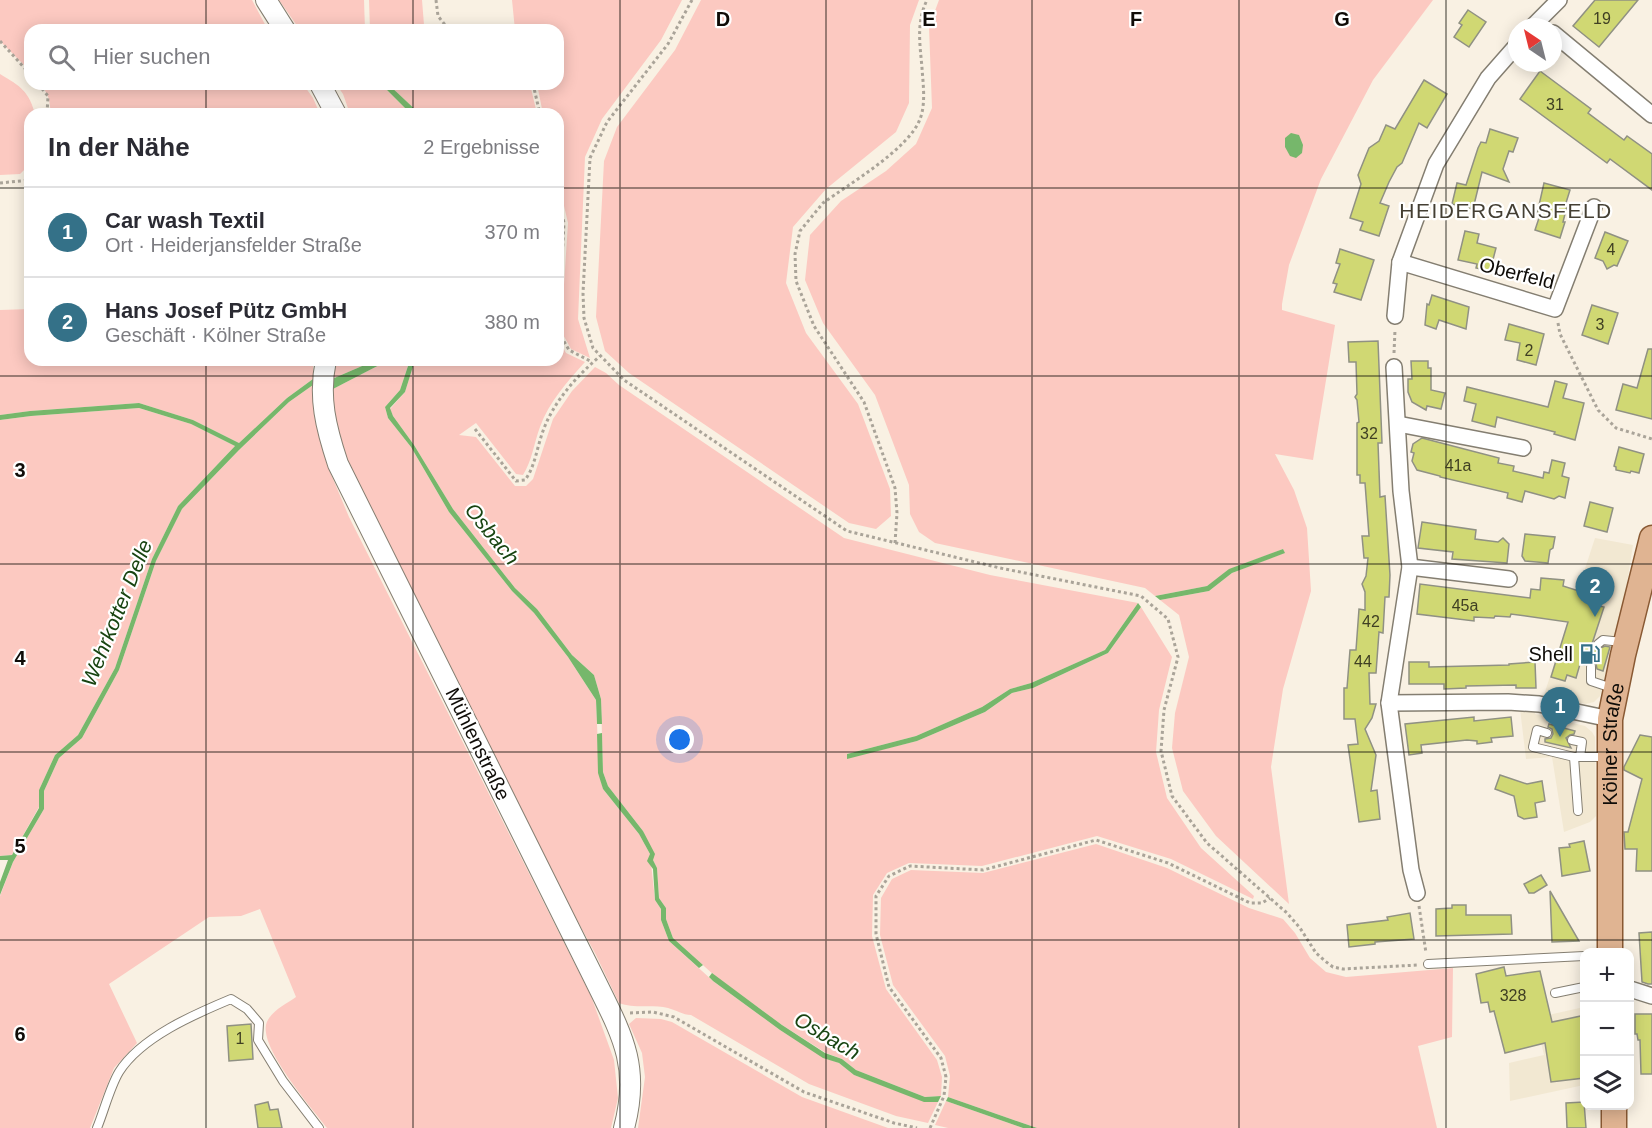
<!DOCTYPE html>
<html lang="de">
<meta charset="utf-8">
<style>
:root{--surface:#fff;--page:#f2f2f3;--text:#2b2b33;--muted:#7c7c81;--line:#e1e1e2;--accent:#347188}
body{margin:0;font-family:Helvetica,sans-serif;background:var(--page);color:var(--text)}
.controls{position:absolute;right:18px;bottom:18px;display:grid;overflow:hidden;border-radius:12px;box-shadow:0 3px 15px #0003}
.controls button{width:54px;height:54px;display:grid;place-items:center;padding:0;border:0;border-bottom:2px solid var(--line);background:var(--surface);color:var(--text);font:30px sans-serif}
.compass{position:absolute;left:1508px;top:18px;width:54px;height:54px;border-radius:50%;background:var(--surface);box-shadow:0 3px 15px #0003;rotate:325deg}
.you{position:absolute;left:680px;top:740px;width:21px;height:21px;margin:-15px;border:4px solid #fff;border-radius:50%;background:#1a73e8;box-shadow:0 0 0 9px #1a73e833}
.badge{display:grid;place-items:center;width:39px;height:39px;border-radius:50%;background:var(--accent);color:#fff;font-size:20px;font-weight:700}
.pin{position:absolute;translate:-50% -50px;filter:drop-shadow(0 2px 3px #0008)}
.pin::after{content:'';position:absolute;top:32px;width:21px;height:18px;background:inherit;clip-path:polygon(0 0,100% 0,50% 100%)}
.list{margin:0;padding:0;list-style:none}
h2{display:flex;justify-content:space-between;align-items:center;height:78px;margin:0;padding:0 24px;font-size:26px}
h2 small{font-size:20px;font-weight:400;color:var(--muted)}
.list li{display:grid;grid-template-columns:39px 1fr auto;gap:18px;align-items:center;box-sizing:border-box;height:90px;padding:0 24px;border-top:2px solid var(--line)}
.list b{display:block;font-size:22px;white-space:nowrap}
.list p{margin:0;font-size:20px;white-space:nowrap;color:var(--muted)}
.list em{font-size:20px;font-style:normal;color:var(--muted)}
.icon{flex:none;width:33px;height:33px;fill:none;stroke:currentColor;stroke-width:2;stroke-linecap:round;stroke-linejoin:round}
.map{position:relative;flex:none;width:1652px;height:1128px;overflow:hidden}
.search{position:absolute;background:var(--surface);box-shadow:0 3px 15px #0003;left:24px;top:24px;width:540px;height:66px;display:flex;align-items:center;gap:15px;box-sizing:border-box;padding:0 21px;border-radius:18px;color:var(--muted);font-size:22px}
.panel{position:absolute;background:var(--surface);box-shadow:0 3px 15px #0003;left:24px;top:108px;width:540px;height:258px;border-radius:18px}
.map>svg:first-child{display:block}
</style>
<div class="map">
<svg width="1652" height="1128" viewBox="0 0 1652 1128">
<rect width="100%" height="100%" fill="#f9f1e3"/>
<g fill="#f2e8d2">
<path d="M1595,538L1633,545L1625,596L1600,696L1594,702L1586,704L1544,695Z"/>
<path d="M1520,709L1535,711V714L1585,726L1592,732L1595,737L1596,816L1590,822L1564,832L1552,757L1526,759Z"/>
<path d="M1584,1007V1085L1510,1101L1509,1063L1544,1055L1535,1018Z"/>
</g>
<g fill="#fcc9c1">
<path d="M0,0H252L268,30H30V71L0,41Z"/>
<path d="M279,0H364L365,30H300Z"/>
<path d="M369,0H422L424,25L434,30H370Z"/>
<path d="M512,0H682L661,40L602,119L585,157L578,319L590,358L571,349L561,331L568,223L558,180V114H543L537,84H558V30H515Z"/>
<path d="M701,0H919L910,25L909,103L896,132L826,189L793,227L786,283L806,333L858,404L890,489L891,516L876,529L849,523L629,373L605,351L596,317L604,161L617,127L675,50Z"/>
<path d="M939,0H1433L1373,80L1321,179L1289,265L1282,304V310L1335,325L1313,460L1275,454L1294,490L1307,528L1311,591L1283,689L1271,767L1289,904L1216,836L1183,791L1172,748L1175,713L1189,657L1179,615L1160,600L1209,591L1232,573L1284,553L1283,549L1230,569L1207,586L1155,596L1145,588L935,543L919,532L910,514L909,485L875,395L823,323L805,280L810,235L841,201L886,171L916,144L932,108L929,27Z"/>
<path d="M0,74C20,86 29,91 35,114H30V164L20,174L0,175Z"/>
<path d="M42,84H303L313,98L320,114H51L49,99Z"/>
<path d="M336,84H381L411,114H350L343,94Z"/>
<path d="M388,84H530L537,114H420Z"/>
<path d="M30,309V360H313V379L287,398L239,443L193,420L139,403L30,411L0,415V310Z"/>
<path d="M558,338L566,353L585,362C567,382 549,402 540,427C534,443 532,461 523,475L516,474L476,423L459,435L476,437L515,486H526L533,479L553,419L572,391L595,367L606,373L619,385L844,538L990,575L1138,603L1105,650L1031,683L1010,689L982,707L916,736L847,754V758L917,741L985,712L1012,693L1033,688L1108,653L1141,607L1172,657L1159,710L1156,752L1167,798L1201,848L1254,896L1253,899L1171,859L1097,836L982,866L909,863L887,873L873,895L872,936L886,989L937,1060L942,1077L941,1096L925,1097L856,1070L842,1059L826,1053L782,1025L715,976L673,938L666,919V908L659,898L657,868L653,860L643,831L608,786L603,772L601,699L594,675L572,655L537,609L515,588L453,509L414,445L393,416L390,409L405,392L415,360H558Z"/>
<path d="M338,360H376L332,379Z"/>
<path d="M389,360H410L400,390L385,407L388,418L411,447L449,512L512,591L534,613L568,657L596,700L599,773L603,789L639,834L650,854L655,900L661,909V920L669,941L713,981L780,1030L823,1057L839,1063L854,1075L924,1101L938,1102L928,1123L896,1116L809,1084L691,1015C683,1015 676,1010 668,1008C652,1004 634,1009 619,1003L596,955L550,870L352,476L335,426L333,389Z"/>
<path d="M313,385L317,425L331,474L349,517L591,996L614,1060L618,1098L611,1128H327C312,1108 261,1050 266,1025C269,1012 286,1004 296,997L260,909L241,916L209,917L109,984L137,1043L114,1068L90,1128H0V896L13,862L44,809V791L59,758L82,738L119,670L156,561L182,509L239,450L289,402Z"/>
<path d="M139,408L191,424L235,446L178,506L152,559L115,668L78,735L55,755L39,790V807L12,855L0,856V420L31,416Z"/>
<path d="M1096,844L1167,868L1249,908L1283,919L1295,933L1310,958L1326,972L1346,977L1453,968L1452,1037L1418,1046L1437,1128H1037L948,1097L950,1076L945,1056L893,985L880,935L881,898L892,879L911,870L983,873Z"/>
<path d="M636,1018L661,1019L672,1022L802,1097L888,1128H638L645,1077L642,1053L629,1024Z"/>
<path d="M946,1101L1023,1128H948L935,1125Z"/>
</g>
<g fill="#76b76b">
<path d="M381,84H388L420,114H411Z"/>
<path d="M1291,133L1299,135L1303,145L1302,153L1296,158L1290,156L1285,147V138Z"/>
<path d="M376,360H389L333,389L332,379Z"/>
<path d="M410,360H415L405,392L390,408L393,416L414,445L453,509L515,588L537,609L572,655L594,675L601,699L602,724H597L596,700L568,657L534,613L512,591L449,512L411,447L388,418L385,407L400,390Z"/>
<path d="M313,379V385L289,402L239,450L182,509L156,561L119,670L82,738L59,758L44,791V809L13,862L0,895V882L8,860H0V856L12,855L39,808V790L55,755L78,735L115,668L152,559L178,506L235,446L191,424L139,408L31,416L0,420V415L30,411L139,403L193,420L239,443L287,398Z"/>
<path d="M1283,549L1285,553L1232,573L1209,591L1160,600L1155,596L1207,586L1229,569Z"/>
<path d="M1138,603L1141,607L1108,653L1033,688L1012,693L985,712L917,741L847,759V754L916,736L982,707L1010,689L1031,683L1105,650Z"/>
<path d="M602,733L603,772L608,786L643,831L655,854L653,860L657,868L659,898L666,908V919L673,938L703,965L699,968L669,941L661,920V909L655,900L653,869L647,861L650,854L639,834L603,789L598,773L597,734Z"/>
<path d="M712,973L782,1025L825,1053L842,1059L856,1070L925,1097L941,1096L938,1102H924L854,1075L839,1063L823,1058L780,1030L713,981L709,977Z"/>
<path d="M948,1097L1037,1128H1023L946,1101Z"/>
</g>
<g fill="#d0d873" stroke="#909183" stroke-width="1.5">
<path d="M1595,0H1638L1599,47L1573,26Z"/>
<path d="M1468,10L1486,22L1469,47L1454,37L1462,25L1459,23Z"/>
<path d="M1540,71L1591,109L1588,113L1624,140L1627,136L1652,154V190L1610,159L1607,163L1520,99Z"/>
<path d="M1424,80L1447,94L1427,128L1419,123L1402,163L1397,167L1389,182L1380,203L1389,206L1379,236L1360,230L1363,222L1350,218L1361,184L1358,175L1369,148L1379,141L1386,125L1395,129Z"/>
<path d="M1490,129L1518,138L1513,152L1509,151L1503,169L1509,182L1482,172L1473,209L1452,204L1457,183L1466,185L1478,148L1481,142L1486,143Z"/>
<path d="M1544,183L1570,190L1565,206H1567L1563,222H1565L1560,238L1535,230L1540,215L1537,214Z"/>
<path d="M1465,231L1479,234L1477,243L1496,248L1490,271L1476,268L1477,264L1458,260Z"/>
<path d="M1605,232L1628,241L1617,266L1614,265L1607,269L1603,261L1595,258Z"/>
<path d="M1340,249L1374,260L1361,300L1334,292L1337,284L1333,283L1340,264L1336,263Z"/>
<path d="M1432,295L1469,307L1466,329L1439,320L1436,329L1425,325L1427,304L1429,305Z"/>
<path d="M1592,305L1618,313L1608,344L1582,335Z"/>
<path d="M1509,324L1544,334L1536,365L1517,360L1520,343L1505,340Z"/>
<path d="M1378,341L1382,443H1378L1380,497L1385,496L1390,575L1389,597H1385L1383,633L1379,632L1376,673H1369L1370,704H1376L1372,718L1365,729L1376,755L1371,791L1377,790L1380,819L1359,822L1348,745L1358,744L1355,719H1344V688H1347L1350,650H1356L1359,609L1365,610V592L1362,584L1366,576L1368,558H1364L1362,536H1369L1365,483H1360V475H1357V423L1359,422L1357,400L1355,397L1357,394L1356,362H1349L1348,342Z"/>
<path d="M1648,349H1652V419L1616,410L1623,384L1637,388Z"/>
<path d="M1411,361H1428V368H1431V390L1445,393L1441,409L1427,406L1426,410L1412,402L1408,392V379H1412Z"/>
<path d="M1555,381L1567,384L1563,398L1584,403L1575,440L1554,434L1555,432L1497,417L1495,427L1472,421L1476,404L1464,401L1467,387L1548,407Z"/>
<path d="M1422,438L1499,458L1498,463L1514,466L1513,471L1543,478L1544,472L1549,473L1552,460L1565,463L1562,476L1569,478L1565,498L1559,496L1554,499L1525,491L1522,502L1507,498L1508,493L1440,477V476L1417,470L1412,461L1414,453L1411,452L1413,444Z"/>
<path d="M1619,447L1644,454L1639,473L1631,471L1630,473L1616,470V467L1614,466Z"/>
<path d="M1590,502L1613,508L1607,532L1584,526Z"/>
<path d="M1422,522L1476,530L1475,539L1498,542L1503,538L1509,544L1507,563L1452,559L1453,552L1418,548Z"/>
<path d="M1525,534L1555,537L1553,548L1550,550L1548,563L1525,561L1522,556Z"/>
<path d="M1541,578L1564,580L1563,586L1601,598L1599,606L1604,607L1592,644L1596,650L1605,646L1610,647L1603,671L1597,669L1596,664L1590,661L1585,665L1580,664L1576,678L1567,675L1565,681L1551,677L1568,622L1511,614L1510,617L1495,616L1494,618L1474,617V621L1417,614L1420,584L1530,598L1531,589L1540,590Z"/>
<path d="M1409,662H1429V667L1509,665V664L1535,662L1536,688H1516V685L1466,686V688L1444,689V684H1409Z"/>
<path d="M1474,717V721L1511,717L1513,736L1491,738L1492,742L1477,744V741L1467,740L1421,745L1422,753L1409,755L1405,724Z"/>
<path d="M1549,724L1575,731L1574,734L1570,735L1566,738L1571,748L1545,742V739L1551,738L1553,734L1552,729L1548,727Z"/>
<path d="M1640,735L1652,737V871H1636L1637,849H1625L1624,832H1628L1642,779L1624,770V767Z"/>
<path d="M1500,775L1527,784L1542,781L1545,801L1535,803L1537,817L1524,819L1518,816L1514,796L1495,789Z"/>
<path d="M1584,841L1590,871L1562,876L1559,848L1570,847L1569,844Z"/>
<path d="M1541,875L1547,885L1534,893H1529L1524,884Z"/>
<path d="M1550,891L1579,941L1552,942Z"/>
<path d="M1452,905H1466V915H1511L1512,934L1436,936V909L1452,908Z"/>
<path d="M1410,913L1414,939L1375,942V944L1349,947L1347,925L1388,920L1387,917Z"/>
<path d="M1652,932V984H1648L1642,982L1639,933Z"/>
<path d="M1504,967L1506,976L1540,971L1552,1022L1581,1016L1584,1029V1035H1581L1584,1078L1551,1082L1545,1043L1505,1053L1494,1011L1490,1012L1488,1002L1481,1003L1476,974Z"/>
<path d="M1635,1014H1652V1074H1641L1640,1040H1638L1637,1034H1635Z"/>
<path d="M251,1024L253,1059L229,1061L227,1026Z"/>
<path d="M268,1102L270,1110L278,1109L282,1128H258L255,1105Z"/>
<path d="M1584,1102L1586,1128H1567L1566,1103Z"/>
</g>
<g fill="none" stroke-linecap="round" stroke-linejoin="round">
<g stroke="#847e71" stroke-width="10">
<g id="service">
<path d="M1598,644L1603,640L1622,642"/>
<path d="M1591,667V681L1612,688"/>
<path d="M1547,733L1537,730L1533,747L1574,757H1606"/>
<path d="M1572,740L1582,742L1580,757"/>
<path d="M1574,757L1578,811"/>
<path d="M1428,964L1584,956"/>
<path d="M1555,993L1584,987"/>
<path d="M97,1128C104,1111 110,1087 119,1072C141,1037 195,1014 231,999L247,1009L259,1023L258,1040L283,1081L319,1128"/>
</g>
</g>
<g stroke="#847e71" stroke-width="18">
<g id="minor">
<path d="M1532,27L1559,0"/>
<path d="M1553,33L1652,115"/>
<path d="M1400,262L1555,309L1594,207"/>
<path d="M1395,316L1400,262L1436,164L1488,78L1517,45"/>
<path d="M1394,367L1401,491L1410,567L1389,703L1411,870L1417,893"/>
<path d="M1398,424L1523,448"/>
<path d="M1410,567L1509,579"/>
<path d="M1389,703L1508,702L1539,704L1610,719"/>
<path d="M1630,989L1652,996"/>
</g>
</g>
<g stroke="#847e71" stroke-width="22">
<g id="tertiary">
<path d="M266,0L285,30"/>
<path d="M320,84L336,114"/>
<path d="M326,360C318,397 326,428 338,464L594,978C621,1033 641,1065 624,1128"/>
</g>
</g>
<g stroke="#895933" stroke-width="27">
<g id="primary">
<path id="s1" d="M1610,952V719L1623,655L1652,538"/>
<path d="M1614,1106V1128"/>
</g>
</g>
<g stroke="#aaa499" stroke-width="3" stroke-dasharray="3 3" stroke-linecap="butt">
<path d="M436,0L438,16L449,30"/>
<path d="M692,0L668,44L607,122L590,158L583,293L584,318L593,348L624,380L847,531L1000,568L1141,596L1168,619L1178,657L1164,710L1161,751L1172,796L1207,843L1287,913L1300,928L1316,953L1325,961L1333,967L1343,969L1418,965"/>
<path d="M0,41L30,74"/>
<path d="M38,84L48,96L47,114"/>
<path d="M533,84L540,114"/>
<path d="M0,183L30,180"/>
<path d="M558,196L564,223L558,331"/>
<path d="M1558,323L1560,334L1598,410L1616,428L1652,439"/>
<path d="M558,331L569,350L592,362"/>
<path d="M1394,353L1395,330"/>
<path d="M475,429L516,481L525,480C535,467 537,447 543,431C554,401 576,377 600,356"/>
<path d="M895,543L897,513L895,488L864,402L814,326L796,281L795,254L800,231L823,203C849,184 909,149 920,119C926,104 923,83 922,68C920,44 916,23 927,0"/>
<path d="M1419,906L1426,953"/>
<path d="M630,1013L653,1012L674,1017L804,1092L894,1123L917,1128"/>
<path d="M930,1128L944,1096L946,1077L941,1058L889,987L876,934V896L889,876L910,866L983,870L1096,840L1168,863L1250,903H1262L1270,898"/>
</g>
<use href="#service" stroke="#fff" stroke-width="8"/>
<use href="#minor" stroke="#fff" stroke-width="15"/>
<use href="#tertiary" stroke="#fff" stroke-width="20"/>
<use href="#primary" stroke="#e0b492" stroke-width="24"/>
</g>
<path fill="none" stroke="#0f0c08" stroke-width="1.5" stroke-opacity="0.55" d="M206,0V30M413,0V30M620,0V1128M826,0V1128M1032,0V1128M1239,0V1128M1446,0V1128M206,84V114M413,84V114M0,188H30M558,188H1652M206,360V1128M413,360V1128M0,376H1652M0,564H1652M0,752H1652M0,940H1652"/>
<defs>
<g id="fuel-bare" transform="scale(1.62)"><path d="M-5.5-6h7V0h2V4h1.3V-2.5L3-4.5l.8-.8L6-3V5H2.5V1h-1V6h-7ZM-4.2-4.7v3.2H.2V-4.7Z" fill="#347188" stroke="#fff" stroke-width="2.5" paint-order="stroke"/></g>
</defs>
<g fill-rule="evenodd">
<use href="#fuel-bare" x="1590" y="654"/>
</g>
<g text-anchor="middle" stroke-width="4.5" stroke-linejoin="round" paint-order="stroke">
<g font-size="16" fill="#3f3f23">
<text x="1602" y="24">19</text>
<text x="1555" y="110">31</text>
<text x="1611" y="255">4</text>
<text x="1600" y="330">3</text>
<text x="1529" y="356">2</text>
<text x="1369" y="439">32</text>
<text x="1458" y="471">41a</text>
<text x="1465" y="611">45a</text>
<text x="1371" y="627">42</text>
<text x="1363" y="667">44</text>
<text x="1513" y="1001">328</text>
<text x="240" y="1044">1</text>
</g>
<g font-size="20" fill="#0f0c08" stroke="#fff">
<text transform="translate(1517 273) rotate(14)" y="7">Oberfeld</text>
<text dy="7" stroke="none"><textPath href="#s1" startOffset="208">Kölner Straße</textPath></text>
<text transform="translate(478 744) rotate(64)" y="7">Mühlenstraße</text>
</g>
<g font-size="20" fill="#0f0c08" stroke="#fff" text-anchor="end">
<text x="1573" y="661">Shell</text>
</g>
<g font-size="21" letter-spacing="1.5" fill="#443f33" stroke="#fff">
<text x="1506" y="218">HEIDERGANSFELD</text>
</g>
<g font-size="21" font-style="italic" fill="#184411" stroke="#fff">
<text transform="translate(492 534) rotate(51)" y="7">Osbach</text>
<text transform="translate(117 613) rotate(-68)" y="7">Wehrkotter Delle</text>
<text transform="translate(827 1036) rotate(31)" y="7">Osbach</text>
</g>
</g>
<g font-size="20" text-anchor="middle" font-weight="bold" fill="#0f0c08" stroke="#fff" stroke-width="4.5" stroke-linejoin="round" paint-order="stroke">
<text x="723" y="26">D</text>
<text x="929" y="26">E</text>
<text x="1136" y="26">F</text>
<text x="1342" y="26">G</text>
<text x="20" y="477">3</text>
<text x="20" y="665">4</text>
<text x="20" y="853">5</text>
<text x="20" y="1041">6</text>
</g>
</svg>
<div class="controls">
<button>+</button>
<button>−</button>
<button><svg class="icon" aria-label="layers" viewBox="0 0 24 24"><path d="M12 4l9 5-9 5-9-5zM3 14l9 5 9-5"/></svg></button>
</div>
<svg class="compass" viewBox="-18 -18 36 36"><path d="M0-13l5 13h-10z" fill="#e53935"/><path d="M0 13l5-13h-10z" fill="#7c7c81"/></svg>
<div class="you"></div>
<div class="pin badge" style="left:1560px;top:737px">1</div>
<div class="pin badge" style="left:1595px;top:617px">2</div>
<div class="search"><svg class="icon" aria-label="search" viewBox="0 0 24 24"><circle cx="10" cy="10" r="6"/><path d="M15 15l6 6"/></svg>Hier suchen</div>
<section class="panel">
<h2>In der Nähe<small>2 Ergebnisse</small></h2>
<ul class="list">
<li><span class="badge">1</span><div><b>Car wash Textil</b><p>Ort · Heiderjansfelder Straße</p></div><em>370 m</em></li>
<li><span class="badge">2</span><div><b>Hans Josef Pütz GmbH</b><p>Geschäft · Kölner Straße</p></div><em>380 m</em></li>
</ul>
</section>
</div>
